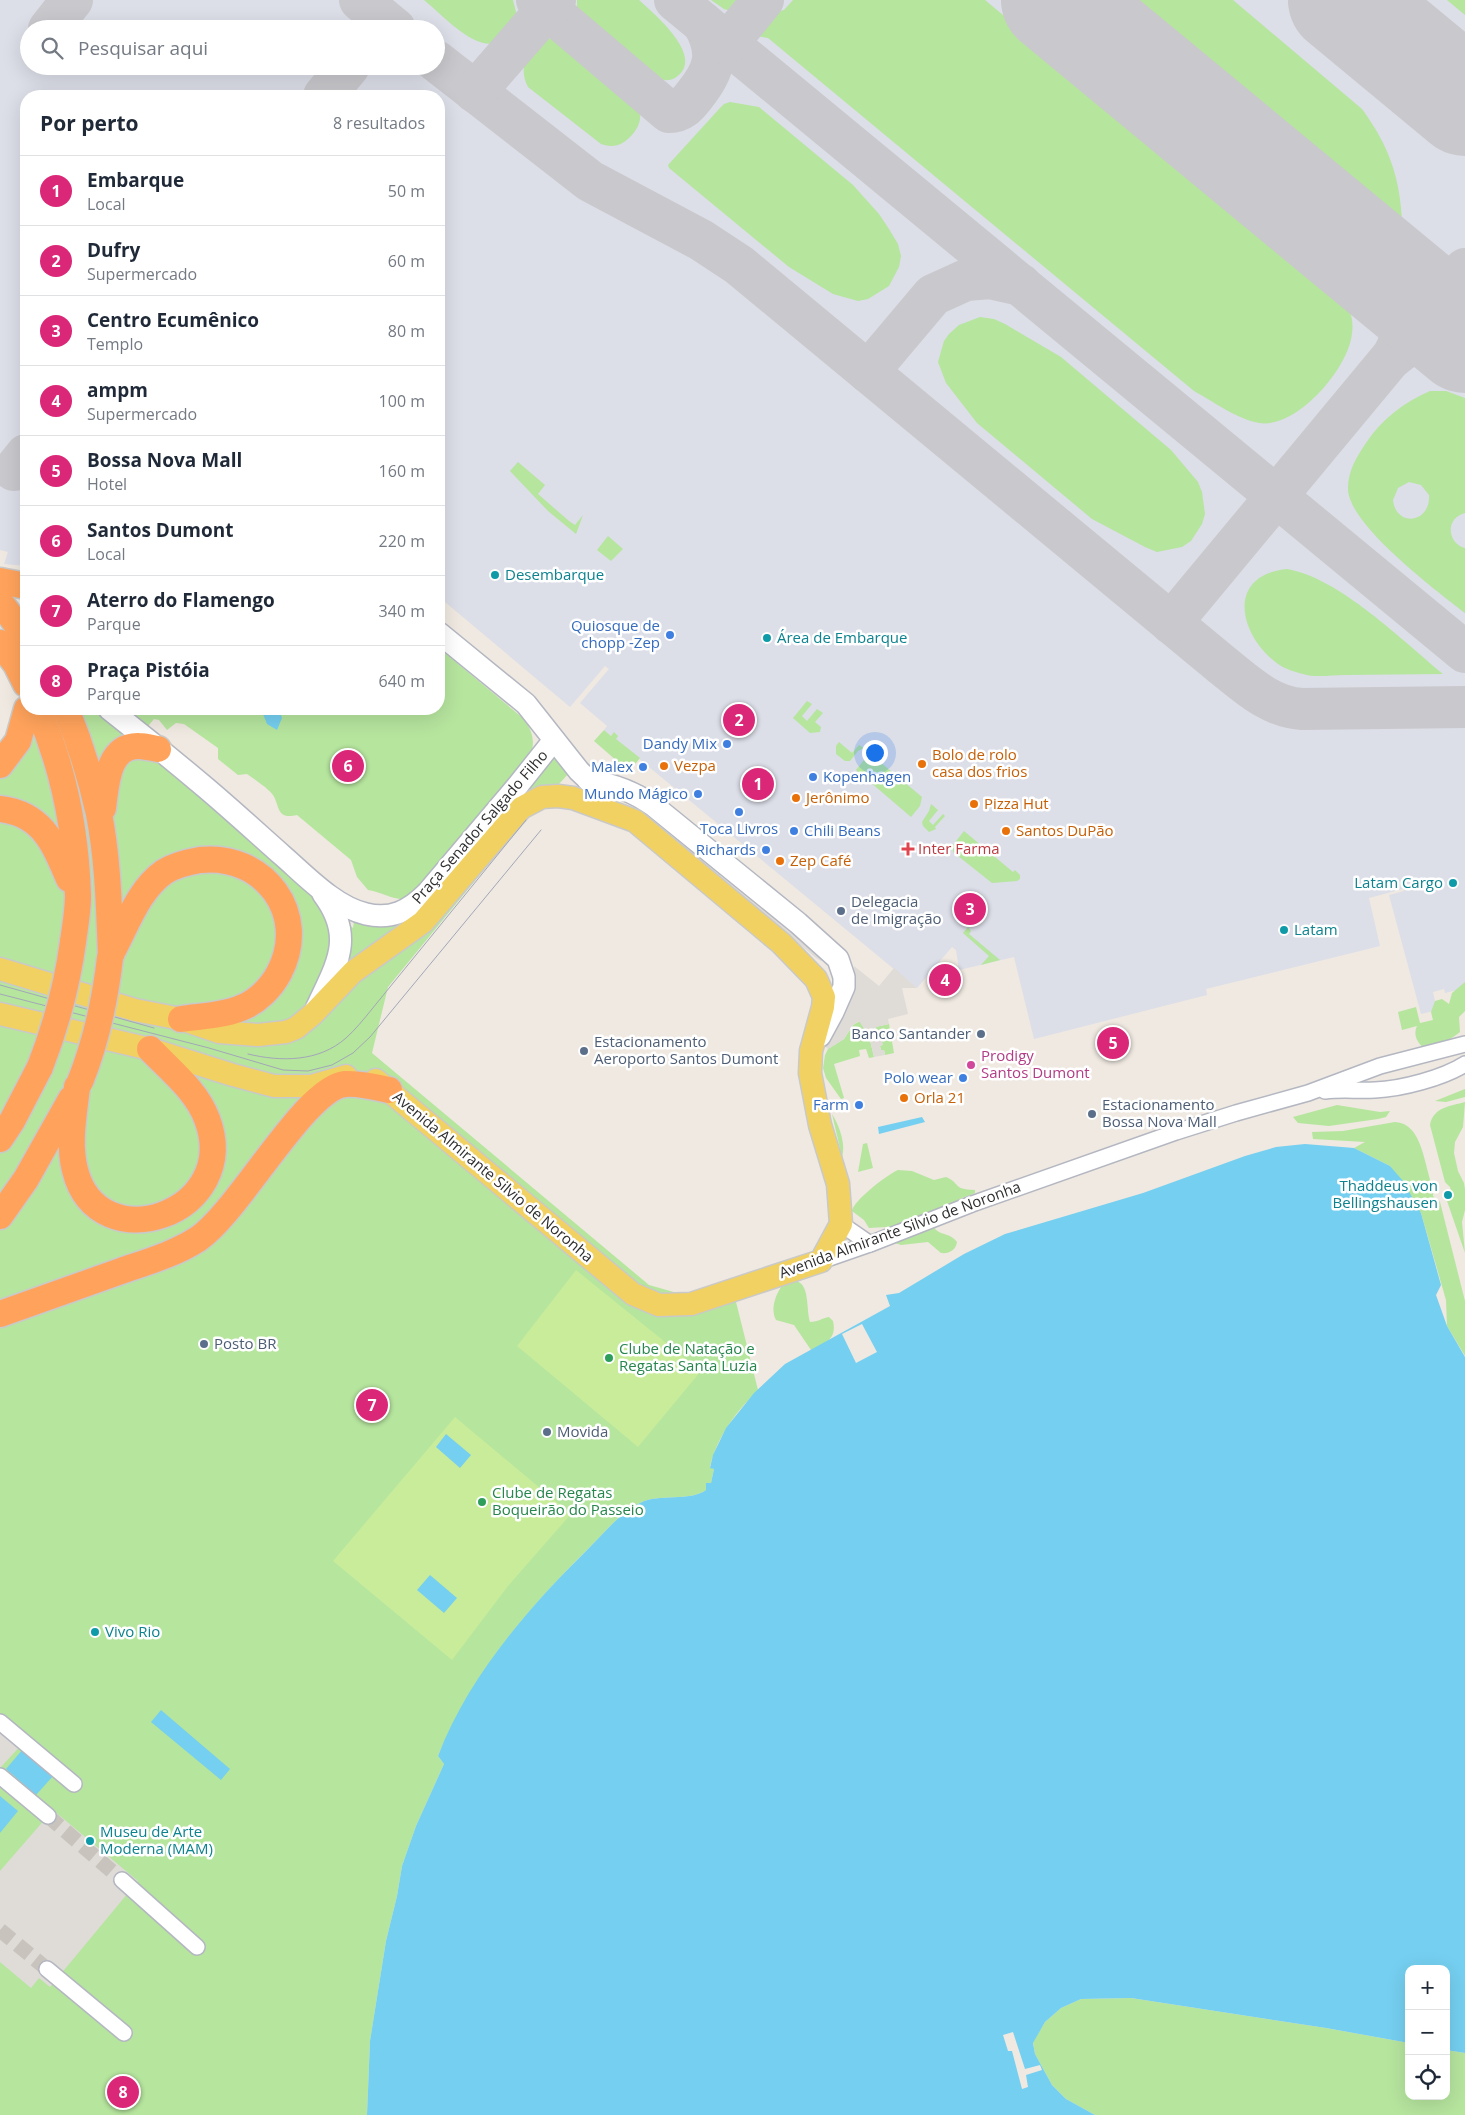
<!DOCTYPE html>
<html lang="pt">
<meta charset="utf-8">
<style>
:root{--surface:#fff;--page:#f6f6f7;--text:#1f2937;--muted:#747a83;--line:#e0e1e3;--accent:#db2777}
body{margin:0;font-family:"Open Sans",sans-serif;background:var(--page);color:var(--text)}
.controls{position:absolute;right:15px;bottom:15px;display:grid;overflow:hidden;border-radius:10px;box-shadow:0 5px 20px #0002}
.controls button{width:45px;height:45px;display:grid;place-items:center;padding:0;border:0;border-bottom:1px solid var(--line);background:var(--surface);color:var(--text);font:25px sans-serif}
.you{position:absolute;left:874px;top:752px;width:18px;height:18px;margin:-12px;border:4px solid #fff;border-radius:50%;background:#1a73e8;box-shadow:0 0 0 8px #1a73e833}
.badge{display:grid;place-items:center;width:32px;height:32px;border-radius:50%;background:var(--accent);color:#fff;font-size:16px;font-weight:700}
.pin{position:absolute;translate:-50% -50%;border:2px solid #fff;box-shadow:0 1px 5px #0006}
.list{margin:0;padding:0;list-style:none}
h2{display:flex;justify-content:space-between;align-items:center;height:65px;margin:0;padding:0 20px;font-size:21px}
h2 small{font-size:16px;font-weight:400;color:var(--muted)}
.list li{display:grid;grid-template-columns:32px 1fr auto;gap:15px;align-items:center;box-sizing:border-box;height:70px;padding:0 20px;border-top:1px solid var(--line)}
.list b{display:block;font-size:19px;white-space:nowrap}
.list p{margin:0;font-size:16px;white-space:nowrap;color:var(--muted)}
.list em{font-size:16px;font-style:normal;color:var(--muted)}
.icon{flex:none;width:28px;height:28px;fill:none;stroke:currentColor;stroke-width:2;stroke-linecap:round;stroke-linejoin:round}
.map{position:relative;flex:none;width:1465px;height:2115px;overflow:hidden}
.search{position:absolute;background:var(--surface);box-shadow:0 5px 20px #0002;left:20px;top:20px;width:425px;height:55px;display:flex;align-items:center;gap:12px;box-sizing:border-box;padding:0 18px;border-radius:28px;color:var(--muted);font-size:19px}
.panel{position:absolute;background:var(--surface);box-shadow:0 5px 20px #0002;left:20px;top:90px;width:425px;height:625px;border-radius:20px}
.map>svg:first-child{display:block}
</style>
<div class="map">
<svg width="1465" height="2115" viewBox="0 0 1465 2115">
<rect width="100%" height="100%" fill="#efe9e1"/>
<path fill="#dcdee8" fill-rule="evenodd" d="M0,0H1465V988L1445,993L1444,989L1433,992L1437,1010L1421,1014L1389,895L1404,891L1403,889L1369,898L1380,946L1206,989L1207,995L1034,1039L1014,957L959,970L956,950L952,947L917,988L615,739L614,733L611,736L604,730L607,726L580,703L609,669L605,666L570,707L439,597V96H26V566L4,564L8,552L0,550ZM29,29H436V66H29Z"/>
<g fill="#b6e59e" fill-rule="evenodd">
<path d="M424,0H513L517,16C497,77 451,22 424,0Z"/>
<path d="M577,0H639C653,13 708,58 675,78C667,82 660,80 653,76L583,18L577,7Z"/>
<path d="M711,0H743L731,11L724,9Z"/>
<path d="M793,0H985L1343,297C1350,308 1354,320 1352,333C1349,368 1297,429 1259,423C1237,419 1214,402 1194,391L768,38L756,36L754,31L765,18L775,12L784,10Z"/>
<path d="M1128,0H1233L1362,109C1389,146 1400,177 1402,223L1400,225Z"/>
<path d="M1447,0H1465V15Z"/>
<path d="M552,38C557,39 562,40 567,43C578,51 632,93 637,103C644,116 639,129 629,138C621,146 612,148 601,144L528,87C517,66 528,41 552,38Z"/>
<path d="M730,102L759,107L853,185L879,214L889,229L898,244L901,256L899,267L889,286L868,299L858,301L833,294L789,267L669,168L668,165L720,108L724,104Z"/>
<path d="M980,317L994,319L1005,324L1061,357L1171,450L1198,482L1202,492L1205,514L1202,524L1191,541L1182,547L1157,552L1145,547L1092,519L977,423L946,383L938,362L944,341L949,334L959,325Z"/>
<path d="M1430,391H1446L1465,398V513C1445,518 1447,543 1465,548V613C1437,591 1347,524 1348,488C1348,471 1357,456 1366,443C1382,419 1404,402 1430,391ZM1409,482L1421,485L1429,495C1431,523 1396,528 1393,500L1398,488Z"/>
<path d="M518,462L545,485L538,494L569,521L575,525L583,515L576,534L548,511L510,471Z"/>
<path d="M608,536L623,549L611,561L597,550Z"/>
<path d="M1287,569C1338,577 1403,641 1443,674C1410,674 1377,675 1345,675C1332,675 1315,678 1303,674C1295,672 1285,669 1278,664C1239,636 1225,575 1287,569Z"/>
<path d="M439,648L524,719C535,734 536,748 526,764L425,887C403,910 392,894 368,890L357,877L351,860L297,815C276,820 280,806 273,795C267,787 255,780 247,774L238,775L218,759V748L184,724L176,723L167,730L159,720L154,719L149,725L150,733L147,739L142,741L353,928L354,921C388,925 407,925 432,900L550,757L552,756L569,773L559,784L538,789L518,800L428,910L413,924L376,948L386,960C438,931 487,860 525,814L528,816L388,987L372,1053L649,1285L688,1296L736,1302L758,1390C736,1412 717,1437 710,1467L714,1469L711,1483H706V1490C690,1502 659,1493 640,1503C619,1514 605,1532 589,1548C528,1608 470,1676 438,1756L444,1764L416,1826L402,1866L397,1896L386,1941L370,2041L367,2115H0V746L19,727L45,709H439Z"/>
<path d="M807,701L812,704L802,716L807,721L817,709L823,713L815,722L821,727L820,732L810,733L793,718Z"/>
<path d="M604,730L611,736L614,732L618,736L616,739L640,758L632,768L617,761L594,741Z"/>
<path d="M839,742L852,753L859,745L864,748L858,751L850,761H845L836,754V746Z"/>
<path d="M874,757L922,797L920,806L911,817L856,770L864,760Z"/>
<path d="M931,804L938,810L929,821L933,825L943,814L945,816L935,827L936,829L929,832L923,826L922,822L929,811Z"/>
<path d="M964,831L1013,872L1015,870L1020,875V879L1017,881L992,883L953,852V845Z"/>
<path d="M968,927L971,931L969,934L1000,960L981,965L989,956L963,933Z"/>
<path d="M1465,982V1011L1459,1017L1460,1032C1447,1042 1440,1045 1424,1048C1417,1042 1413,1035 1417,1026L1402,1030L1398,1012L1416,1007L1420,1023L1433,1020L1431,1012L1435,1001L1442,999L1449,1004L1452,993Z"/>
<path d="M860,1021L869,1036L874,1057L869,1058L866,1049L859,1050L860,1056L834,1064L844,1098L841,1099L826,1078L823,1068L825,1055L828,1049L844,1039L853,1025Z"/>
<path d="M889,1024L894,1053L885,1055L884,1050H881L880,1046L882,1045L880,1033H877L875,1027Z"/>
<path d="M1465,1089V1097L1446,1102L1435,1101Z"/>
<path d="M1465,1102L1463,1127L1455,1142L1454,1153L1458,1171L1464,1183L1465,1189V1210L1462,1222L1465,1253L1447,1201L1452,1194L1450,1187L1445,1182L1430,1125C1433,1107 1451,1106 1465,1102Z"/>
<path d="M1337,1105L1380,1112L1390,1111L1386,1117L1378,1119L1329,1126L1298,1123L1293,1117Z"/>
<path d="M832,1114C839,1125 846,1144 842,1157Z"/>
<path d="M1395,1122C1423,1123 1424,1167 1433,1188V1196L1440,1202L1465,1301V1356L1447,1326L1446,1300L1421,1213L1390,1166L1354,1148L1365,1142L1313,1139L1312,1132L1343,1131Z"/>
<path d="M867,1143L873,1168L858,1172L863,1144Z"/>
<path d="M898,1170L912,1171L934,1180L946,1177C962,1184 951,1189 975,1190V1193C970,1196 965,1196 960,1199C948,1205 940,1217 935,1229C942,1236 951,1233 957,1242C956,1250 949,1254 941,1253L928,1242L901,1245L895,1243L891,1237L890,1230L886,1227L869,1228L864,1220L852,1211C853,1201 888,1174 898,1170Z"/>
<path d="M797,1281C810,1286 806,1309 810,1322C818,1322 822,1318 829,1317L833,1321C837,1339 826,1343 811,1350L794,1325L776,1320C770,1308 776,1294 783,1284Z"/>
<path d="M1131,1998L1326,2028L1409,2043V2096H1446V2050L1465,2053V2115H1095L1066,2099L1052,2085L1035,2054L1033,2042L1045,2022L1061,2008L1081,1999Z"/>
</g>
<g fill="#c9ec9a">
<path d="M576,1270L701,1371L638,1447L517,1346Z"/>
<path d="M455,1417L571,1514L508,1586L452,1660L333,1561Z"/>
</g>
<g fill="#dfdcd8">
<path d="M650,813L794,928L823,959L821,961L816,958L666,834L648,819L647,816Z"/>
<path d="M854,966L879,986L894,968L917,988H902L908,1014L888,1019L889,1024L876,1027L877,1033H880L883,1045L880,1046L881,1050H884L885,1055L874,1057L869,1036L859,1021L853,1025L844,1039L828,1049L823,1045L854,994Z"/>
<path d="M0,1722L24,1742L0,1768Z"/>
<path d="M53,1810L138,1881L50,1987L39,1978L31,1988L0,1962V1871Z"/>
</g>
<g fill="#75cff0">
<path d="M261,709H287L281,715L282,718L277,730L267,724Z"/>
<path d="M922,1117L925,1122L879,1134L878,1127Z"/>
<path d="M1305,1144L1354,1148L1390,1166L1403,1181L1421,1213L1441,1285L1436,1295L1447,1326L1465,1357V2053L1446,2050V1969H1409V2043L1326,2028L1131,1998L1081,1999L1061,2008L1045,2022L1033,2043L1035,2054L1052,2085L1066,2099L1095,2115H367L370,2041L386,1941L397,1896L402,1866L416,1826L444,1764L438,1756C468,1677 529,1607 589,1548C605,1532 619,1514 640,1503C659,1493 690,1502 706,1490V1483H711L714,1469L710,1468L713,1455L726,1428L754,1393L785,1364L890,1306L886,1295L899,1293L964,1254L1005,1234L1143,1193L1245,1156L1276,1147Z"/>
<path d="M446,1434L471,1455L460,1468L436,1447Z"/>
<path d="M430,1575L457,1598L444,1613L417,1590Z"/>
<path d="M161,1710L230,1769L221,1780L151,1722Z"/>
<path d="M23,1749L54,1775L36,1795L6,1769Z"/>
<path d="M0,1796L18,1811L0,1833Z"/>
</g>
<g fill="#efe9e1">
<path d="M862,1324L877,1352L856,1363L842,1334Z"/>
<path d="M1013,2032L1025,2069L1040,2065L1042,2070L1026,2075L1028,2087L1022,2089L1012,2051H1008L1003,2035Z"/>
</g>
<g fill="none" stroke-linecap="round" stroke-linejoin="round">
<g stroke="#c9c8cc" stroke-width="42">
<path d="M360,0L395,29"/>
<path d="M537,0L669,112C681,112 687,105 694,96C715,70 720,53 703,23"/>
<path d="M675,0L1465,652"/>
<path d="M49,29L72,0"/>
<path d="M727,44L763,0"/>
<path d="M436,61L590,181L701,240L739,265L1221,664C1245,683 1269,707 1302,709L1465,707"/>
<path d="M475,92L555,0"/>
<path d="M1456,94L1465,106"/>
<path d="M324,96L349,66"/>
<path d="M1382,271C1403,302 1412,320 1393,356"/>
<path d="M1393,357C1418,336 1435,333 1465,346"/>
<path d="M868,372L933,295L966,280L990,278L1021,285"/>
<path d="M14,470L26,455"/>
<path d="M1171,623L1465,269"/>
</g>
<g stroke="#c9c8cc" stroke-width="108">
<path d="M1055,0L1465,339"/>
<path d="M1342,0L1465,102"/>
</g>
<g stroke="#c8c4bd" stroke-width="15" stroke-dasharray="15 8" stroke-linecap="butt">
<path d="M48,1816L122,1880"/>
<path d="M0,1930L47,1969"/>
</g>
<g stroke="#b4b7c1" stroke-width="18">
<g id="street">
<path d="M1325,1091C1342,1089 1358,1091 1375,1090C1401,1089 1443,1078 1465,1064"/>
<path d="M841,1224L870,1244"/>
<path d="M821,1261L870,1244L972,1204L1176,1132L1236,1113L1308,1093L1380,1066L1465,1044"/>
<path d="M0,1722L74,1784"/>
<path d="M0,1776L48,1816"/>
<path d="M122,1880L197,1947"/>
<path d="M47,1969L124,2033"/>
</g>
</g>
<g stroke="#b4b7c1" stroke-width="24">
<g id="secondary">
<path d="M439,633L526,704L579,771L598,789"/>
<path d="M109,709C142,735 174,761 206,788C232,810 257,833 283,856C306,876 335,907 366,914C391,920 409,911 427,893L519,784L554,740"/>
<path d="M588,780C613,784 633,791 654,806L798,923L838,959L844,977V987L833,1012L820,1036"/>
<path d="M316,1009C336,965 356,938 323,894"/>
</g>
</g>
<g stroke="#c9c9c9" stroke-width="25">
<g id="primary">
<path d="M0,969L135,1010L181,1019L219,1032L258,1035L286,1032L296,1028L313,1014L353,972L423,922L521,808L542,797L558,796L573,798L635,821L781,943L816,979L824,997L823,1007L811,1051L810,1073L820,1125L838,1184L841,1224L821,1261L691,1304L659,1305L633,1294L376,1080"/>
<path d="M0,1014L150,1049L233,1075L274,1086H311L346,1076"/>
</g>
</g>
<g stroke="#c9c9c9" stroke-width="29">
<g id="highway">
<path d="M0,581L26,586"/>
<path d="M0,602L26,637"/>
<path d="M0,643L16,664L26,684"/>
<path d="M38,709C64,769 76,830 78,896C78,911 75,927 73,942"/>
<path d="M66,709C80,743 91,778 99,814C108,860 109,908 111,955"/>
<path d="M0,765L18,741L27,709"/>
<path d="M103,808C106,786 107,745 139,746C145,746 152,748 158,749"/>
<path d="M0,809C43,814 54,844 69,879"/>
<path d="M111,954C126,927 138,890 164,872C175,865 188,862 200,860C264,853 310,914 279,973C271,988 257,1002 241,1008C222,1016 201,1016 181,1019"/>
<path d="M77,1087C74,1114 68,1143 75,1170C98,1263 243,1213 207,1119C197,1091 170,1070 150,1049"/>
<path d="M0,1139L12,1121L40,1067"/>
<path d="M0,1216L26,1179L71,1099"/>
<path d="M0,1314C40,1300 81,1285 121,1271C147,1262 175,1254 198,1239C240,1210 305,1088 345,1084C359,1083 376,1087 389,1090"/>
</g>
</g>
<use href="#street" stroke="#fff" stroke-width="15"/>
<use href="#secondary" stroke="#fff" stroke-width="21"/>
<use href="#primary" stroke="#f2d163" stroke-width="22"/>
<use href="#highway" stroke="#ffa35c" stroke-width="26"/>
<g stroke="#a3a6b8" stroke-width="1">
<path d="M0,985L154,1028"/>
<path d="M0,994L209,1048L283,1070L308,1071L332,1065L353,1053L370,1037L541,830"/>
<path d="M248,1054C281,1062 319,1062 346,1038C355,1030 364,1019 372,1009L526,820"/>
</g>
<g stroke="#c9c9c9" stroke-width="29" stroke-linecap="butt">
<g id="highway-bridge">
<path d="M40,1067C56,1026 67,986 73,942"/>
<path d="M80,1082C96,1042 105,1001 110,958"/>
</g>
</g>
<use href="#highway-bridge" stroke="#ffa35c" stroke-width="26"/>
</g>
<g fill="#0f9aa8" stroke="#fff" stroke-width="2">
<circle cx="495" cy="575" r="5"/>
<circle cx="767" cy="638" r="5"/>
<circle cx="1453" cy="883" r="5"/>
<circle cx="1284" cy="930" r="5"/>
<circle cx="1448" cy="1195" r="5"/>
<circle cx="95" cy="1632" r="5"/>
<circle cx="90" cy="1841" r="5"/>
</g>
<g fill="#3f7fe0" stroke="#fff" stroke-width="2">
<circle cx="670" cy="635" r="5"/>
<circle cx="727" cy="744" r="5"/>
<circle cx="643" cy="767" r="5"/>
<circle cx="813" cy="777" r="5"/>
<circle cx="698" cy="794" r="5"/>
<circle cx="739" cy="812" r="5"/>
<circle cx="794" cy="831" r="5"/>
<circle cx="766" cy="850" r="5"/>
<circle cx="963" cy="1078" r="5"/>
<circle cx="859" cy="1105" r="5"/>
</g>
<g fill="#e8710a" stroke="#fff" stroke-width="2">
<circle cx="922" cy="764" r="5"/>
<circle cx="664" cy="766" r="5"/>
<circle cx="796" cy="798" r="5"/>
<circle cx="974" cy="804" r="5"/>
<circle cx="1006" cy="831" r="5"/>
<circle cx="780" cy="861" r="5"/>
<circle cx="904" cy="1098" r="5"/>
</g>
<path fill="#e0444e" stroke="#fff" stroke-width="2" d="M905.5 841.5h5v5h5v5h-5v5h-5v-5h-5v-5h5z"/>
<g fill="#5c6f8a" stroke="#fff" stroke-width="2">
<circle cx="841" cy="911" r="5"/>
<circle cx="981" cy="1034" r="5"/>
<circle cx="584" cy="1051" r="5"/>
<circle cx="1092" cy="1114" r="5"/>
<circle cx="204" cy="1344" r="5"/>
<circle cx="547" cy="1432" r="5"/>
</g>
<circle fill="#d1479c" stroke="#fff" stroke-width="2" cx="971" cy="1065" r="5"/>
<g fill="#2e9e5b" stroke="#fff" stroke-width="2">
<circle cx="609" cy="1358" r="5"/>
<circle cx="482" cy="1502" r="5"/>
</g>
<g text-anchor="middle" stroke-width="5" stroke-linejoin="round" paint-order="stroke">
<g font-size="15" fill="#0d838f" stroke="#fff" text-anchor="start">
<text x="505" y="580">Desembarque</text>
<text x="777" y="643">Área de Embarque</text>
<text x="1443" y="888" text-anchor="end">Latam Cargo</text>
<text x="1294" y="935">Latam</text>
<text x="1438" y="1191" text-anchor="end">Thaddeus von<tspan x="1438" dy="17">Bellingshausen</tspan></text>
<text x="105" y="1637">Vivo Rio</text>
<text x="100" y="1837">Museu de Arte<tspan x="100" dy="17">Moderna (MAM)</tspan></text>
</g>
<g font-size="15" fill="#366cbe" stroke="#fff" text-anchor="end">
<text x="660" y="631">Quiosque de<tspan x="660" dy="17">chopp -Zep</tspan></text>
<text x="717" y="749">Dandy Mix</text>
<text x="633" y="772">Malex</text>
<text x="823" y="782" text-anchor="start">Kopenhagen</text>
<text x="688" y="799">Mundo Mágico</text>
<text x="739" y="834" text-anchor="middle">Toca Livros</text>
<text x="804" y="836" text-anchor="start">Chili Beans</text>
<text x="756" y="855">Richards</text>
<text x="953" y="1083">Polo wear</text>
<text x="849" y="1110">Farm</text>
</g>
<g font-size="15" fill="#c56008" stroke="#fff" text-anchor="start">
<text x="932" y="760">Bolo de rolo<tspan x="932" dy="17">casa dos frios</tspan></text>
<text x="674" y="771">Vezpa</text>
<text x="806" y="803">Jerônimo</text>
<text x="984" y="809">Pizza Hut</text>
<text x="1016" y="836">Santos DuPão</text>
<text x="790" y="866">Zep Café</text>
<text x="914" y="1103">Orla 21</text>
</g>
<g font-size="15" fill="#2e2e2e" stroke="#fff">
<text transform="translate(480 827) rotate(-49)" y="5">Praça Senador Salgado Filho</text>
<text transform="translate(493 1177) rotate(40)" y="5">Avenida Almirante Silvio de Noronha</text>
<text transform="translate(900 1230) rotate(-20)" y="5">Avenida Almirante Silvio de Noronha</text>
</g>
<g font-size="15" fill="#be3a42" stroke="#fff" text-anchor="start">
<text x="918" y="854">Inter Farma</text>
</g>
<g font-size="15" fill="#4e5e75" stroke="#fff" text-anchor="start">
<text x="851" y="907">Delegacia<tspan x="851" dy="17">de Imigração</tspan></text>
<text x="971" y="1039" text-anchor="end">Banco Santander</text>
<text x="594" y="1047">Estacionamento<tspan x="594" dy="17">Aeroporto Santos Dumont</tspan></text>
<text x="1102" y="1110">Estacionamento<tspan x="1102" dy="17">Bossa Nova Mall</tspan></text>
<text x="214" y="1349">Posto BR</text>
<text x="557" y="1437">Movida</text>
</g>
<g font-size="15" fill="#b23c85" stroke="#fff" text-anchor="start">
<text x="981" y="1061">Prodigy<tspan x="981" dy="17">Santos Dumont</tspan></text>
</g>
<g font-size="15" fill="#27864d" stroke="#fff" text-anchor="start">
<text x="619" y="1354">Clube de Natação e<tspan x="619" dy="17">Regatas Santa Luzia</tspan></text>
<text x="492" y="1498">Clube de Regatas<tspan x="492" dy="17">Boqueirão do Passeio</tspan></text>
</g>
</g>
</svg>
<div class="controls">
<button>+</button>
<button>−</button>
<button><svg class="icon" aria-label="locate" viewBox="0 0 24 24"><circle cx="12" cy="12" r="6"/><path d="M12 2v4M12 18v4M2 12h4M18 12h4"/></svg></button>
</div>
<div class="you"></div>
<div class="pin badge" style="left:758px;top:784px">1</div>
<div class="pin badge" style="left:739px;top:720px">2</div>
<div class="pin badge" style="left:970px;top:909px">3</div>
<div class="pin badge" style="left:945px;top:980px">4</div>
<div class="pin badge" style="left:1113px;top:1043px">5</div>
<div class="pin badge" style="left:348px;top:766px">6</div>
<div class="pin badge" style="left:372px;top:1405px">7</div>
<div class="pin badge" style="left:123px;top:2092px">8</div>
<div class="search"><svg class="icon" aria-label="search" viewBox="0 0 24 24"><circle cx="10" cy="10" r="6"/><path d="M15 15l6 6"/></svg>Pesquisar aqui</div>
<section class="panel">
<h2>Por perto<small>8 resultados</small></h2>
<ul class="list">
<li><span class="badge">1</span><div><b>Embarque</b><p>Local</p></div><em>50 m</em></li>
<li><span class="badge">2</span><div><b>Dufry</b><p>Supermercado</p></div><em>60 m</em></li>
<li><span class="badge">3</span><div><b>Centro Ecumênico</b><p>Templo</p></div><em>80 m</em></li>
<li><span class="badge">4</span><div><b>ampm</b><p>Supermercado</p></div><em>100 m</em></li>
<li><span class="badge">5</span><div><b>Bossa Nova Mall</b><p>Hotel</p></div><em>160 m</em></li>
<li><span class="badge">6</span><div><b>Santos Dumont</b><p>Local</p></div><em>220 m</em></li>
<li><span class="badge">7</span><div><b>Aterro do Flamengo</b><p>Parque</p></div><em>340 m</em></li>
<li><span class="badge">8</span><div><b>Praça Pistóia</b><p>Parque</p></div><em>640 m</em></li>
</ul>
</section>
</div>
